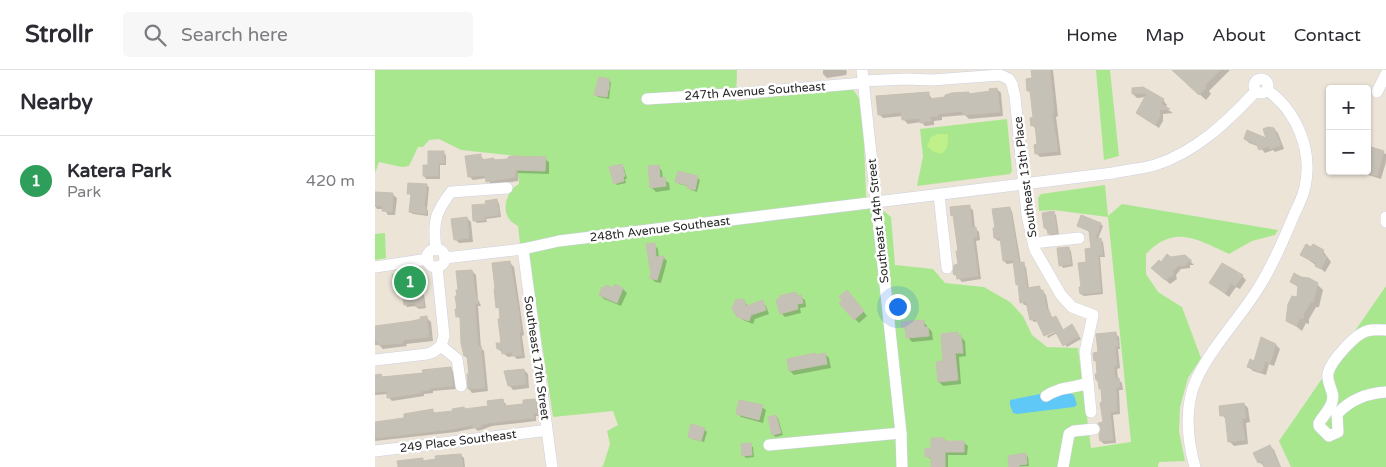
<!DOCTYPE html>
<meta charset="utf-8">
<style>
:root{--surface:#fff;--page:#f7f7f7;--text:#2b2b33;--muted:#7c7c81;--line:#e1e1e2;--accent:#111827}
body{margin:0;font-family:"Varela Round",sans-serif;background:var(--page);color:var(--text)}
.controls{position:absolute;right:15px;top:15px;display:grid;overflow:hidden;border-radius:5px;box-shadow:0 1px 4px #0004}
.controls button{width:45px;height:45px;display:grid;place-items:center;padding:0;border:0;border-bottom:1px solid var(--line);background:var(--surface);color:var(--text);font:25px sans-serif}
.you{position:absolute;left:522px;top:236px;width:18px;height:18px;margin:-12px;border:4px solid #fff;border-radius:50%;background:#1a73e8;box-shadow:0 0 0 8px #1a73e833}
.badge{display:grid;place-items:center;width:32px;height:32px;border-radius:50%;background:var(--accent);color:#fff;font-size:16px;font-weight:700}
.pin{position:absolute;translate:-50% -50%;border:2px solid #fff;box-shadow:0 1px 5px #0006}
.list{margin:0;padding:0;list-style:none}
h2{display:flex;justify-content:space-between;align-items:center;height:65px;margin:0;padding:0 20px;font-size:21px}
h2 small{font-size:16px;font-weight:400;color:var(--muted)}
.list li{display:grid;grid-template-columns:32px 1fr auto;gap:15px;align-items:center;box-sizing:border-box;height:90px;padding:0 20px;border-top:1px solid var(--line)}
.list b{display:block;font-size:19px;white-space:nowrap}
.list p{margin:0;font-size:16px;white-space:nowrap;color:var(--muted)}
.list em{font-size:16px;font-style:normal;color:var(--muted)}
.icon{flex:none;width:28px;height:28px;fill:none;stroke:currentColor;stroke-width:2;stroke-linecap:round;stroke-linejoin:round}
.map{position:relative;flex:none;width:1011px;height:397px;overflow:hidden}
header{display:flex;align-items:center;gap:30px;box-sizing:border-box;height:70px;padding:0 25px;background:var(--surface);border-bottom:1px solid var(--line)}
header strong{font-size:24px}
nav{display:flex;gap:28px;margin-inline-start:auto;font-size:18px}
.search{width:350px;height:45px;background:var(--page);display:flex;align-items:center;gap:12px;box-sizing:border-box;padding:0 18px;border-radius:5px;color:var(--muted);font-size:19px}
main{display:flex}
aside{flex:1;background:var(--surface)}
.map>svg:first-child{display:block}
</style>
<header>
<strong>Strollr</strong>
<div class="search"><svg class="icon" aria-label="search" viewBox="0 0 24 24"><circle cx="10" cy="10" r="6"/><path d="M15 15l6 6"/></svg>Search here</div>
<nav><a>Home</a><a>Map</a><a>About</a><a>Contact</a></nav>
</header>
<main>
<aside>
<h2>Nearby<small></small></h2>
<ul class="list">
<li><span class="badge" style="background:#2e9e5b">1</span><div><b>Katera Park</b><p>Park</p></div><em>420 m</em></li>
</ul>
</aside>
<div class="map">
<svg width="1011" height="397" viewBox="0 0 1011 397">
<rect width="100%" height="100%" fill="#ece4d7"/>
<g fill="#a9e78e">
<path d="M0,0H362L361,31L477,18L484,28L489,71L491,126L516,147L520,195L558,199L570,213L609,217L635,232L648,246L657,265L672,277L703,278L716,378L756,372L733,147L678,140L664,141L663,128L666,124L730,115L733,146L747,134L903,160L900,165L877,171L854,184C822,169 799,154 771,184V204L783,222L807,237L826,288L813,308L805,337L804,361L810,391L784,392L783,397H226L228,396L235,374L232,361L243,355L238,341L178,347L154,188L145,173L143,156C140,154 136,152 134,149C126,138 133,119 144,114L141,86L86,80L64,69L54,70L48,77H43L34,96L27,97L4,92L0,103Z"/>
<path d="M721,0H735L744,86L729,90Z"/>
<path d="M632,49L637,101L635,104L542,116L548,86L545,59Z"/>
<path d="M10,163L11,188L0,190V164Z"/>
<path d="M45,201L52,206V218L19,222L17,204Z"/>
<path d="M1011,216V397H916L904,371Z"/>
</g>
<path fill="#bff089" d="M563,64H573L572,78L566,84L559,82L552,76L556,67Z"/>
<path fill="#60c8f7" d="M670,323H694L699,325L702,335L699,337L642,344L638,343L635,335V330Z"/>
<g fill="#0003">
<path d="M448,0H471L472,2L471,5L452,8L448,4Z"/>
<path d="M658,0H678L683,46L681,47L686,85L665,87L661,83L664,75L661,59L657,55L659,49L656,23L653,20L659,9Z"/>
<path d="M805,0H855L834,21L836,24L831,30L808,9Z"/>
<path d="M234,10L236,13L234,29L223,27L221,25Z"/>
<path d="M767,18L788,30L792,35L790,38L798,43L788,44V51L784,58L762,43L772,27L762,28L758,24Z"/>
<path d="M622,19L626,23L628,46L594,49L590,45L567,47V50L559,51V55L550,56L546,52L533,54L529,50L528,46L508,48L504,44L553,23L558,30L594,23L595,25L616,22Z"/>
<path d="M899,59L903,63L909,79L900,82L898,80L890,83L885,77L874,73L870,69L894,70Z"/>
<path d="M996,78L1011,84V92L1006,109L990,104L987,101H992Z"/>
<path d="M68,83L71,85V95H65V109H51L49,106L54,96Z"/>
<path d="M105,85L109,90L119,89L120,91L170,89L174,92V104L143,103V111L116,115L112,108L98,110L94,106Z"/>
<path d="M246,95L249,98L252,109H250L251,113L242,115L240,113Z"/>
<path d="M283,96L287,101L288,109L294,113L295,120L281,122L277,118Z"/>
<path d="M322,107L325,110L322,122L316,120L313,116L304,114L302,111Z"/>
<path d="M51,115L54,117L52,139L53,141V146L38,144L35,142L37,126L34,123Z"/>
<path d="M0,123L17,124L22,128L20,145H13L9,139H2L0,136Z"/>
<path d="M121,130L124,133L126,147L111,149L112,152L102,153L100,151L112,135Z"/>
<path d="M594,137L598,140L600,158L604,162L605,170L601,171L606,209L587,212L580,204L585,195L580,148L577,145Z"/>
<path d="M634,138L637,141L646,194L651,197L654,219L664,217L671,225L674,241L678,249L681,247L683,250L689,261L699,259L706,269L692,277L682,263L673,268L672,266L686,259L664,251L659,252L657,250L653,235H649L647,232L645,217L642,214L639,193L632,194L629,191L626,170L623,171L620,168Z"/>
<path d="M679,143L681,145L684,165L676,166L670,158Z"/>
<path d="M92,148L96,152L98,172L84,173L80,169Z"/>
<path d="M726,154L728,156L723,169H725L728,172L730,187H725L728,224L709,226L706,224L712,193L718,179L716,162L703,156Z"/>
<path d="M279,175L283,179L284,188L288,187L292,191L286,213L280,212L276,208Z"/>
<path d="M693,178L696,181L698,196L688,198L686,195Z"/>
<path d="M948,181L956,192L950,202L927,185Z"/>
<path d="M810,186L819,195H815V198L806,199L801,205L802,209L795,214L782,202L786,193L795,188Z"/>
<path d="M135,193L139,197L149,265L147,266L150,288L142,289L139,286L133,287L123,279L128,274L127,250L125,239L123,237Z"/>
<path d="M97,201L101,205L103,229L106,236H103L106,278L109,281L113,321L97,323L94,319L95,305L93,289L90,286L87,250L83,246Z"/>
<path d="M867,206L871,210L865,219L861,217L854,227L836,213Z"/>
<path d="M916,211L942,214L948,220L944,237H941L934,249V254L931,253L927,261L913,250L923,228L924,218Z"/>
<path d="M248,219L252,223L246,236L229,229L225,225L239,220Z"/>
<path d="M46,222L49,225L51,238L44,239L41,236L32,237L30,234Z"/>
<path d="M420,223L430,230L431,237L425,238L426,243L410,247L406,243Z"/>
<path d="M476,226L492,246L484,253L480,249Z"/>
<path d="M369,231L373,236L387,232L391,236L394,244L380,249L378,254L368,250L360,243Z"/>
<path d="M52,248L56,252L58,271L31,274L32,276L8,279L4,275H0V257L38,252Z"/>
<path d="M548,251L557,262L558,270L537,272L533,267L532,261L528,257Z"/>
<path d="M583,264L590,271L591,286L584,287L586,314L568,316L564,312L570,292Z"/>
<path d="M741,264L744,267L745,279H743L745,298L742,299L743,309L747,313L748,320H744L745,344L738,345L741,373L729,374L726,371L729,353L727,321L722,310L724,305L722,293L720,290Z"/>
<path d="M901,275L905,279L899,296L894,294L891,305L878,301L874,297Z"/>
<path d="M450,284L454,288L456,298L419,305L415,301L413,290Z"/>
<path d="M75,298L79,302L81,319L58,321V323L49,324V326L17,331L13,327V324L0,325V306H6L8,308L49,304Z"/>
<path d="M149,300L153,304L154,318L138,320L134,315Z"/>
<path d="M160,330L163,334L164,346H161V351L117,356L103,361L100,358L81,362L0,371V354L30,349L57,340L61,344L91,340L114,337L128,331L131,334V337L150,335Z"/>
<path d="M869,334L873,338L875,352L871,353L873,374L859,376L855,372L852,349L846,345Z"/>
<path d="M387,337L391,340L388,353L366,347L362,343Z"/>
<path d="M401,346L403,348L408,365L401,367L398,365Z"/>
<path d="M329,359L332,362L329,372L317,369L314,366Z"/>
<path d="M569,369L572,372L589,373L593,376L592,385H573V397H558L557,390L552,386Z"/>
<path d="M375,375L378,377L379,387L371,388L368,385Z"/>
<path d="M895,376L899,380L906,397H890L884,392Z"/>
<path d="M650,384L653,387L654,396L635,397Z"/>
<path d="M86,385L89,388L90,397H24L47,389L50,392Z"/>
</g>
<g fill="#c6c1b7" stroke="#c7c0b1">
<path d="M656,0H675L679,43H677L683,81L660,84L659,75L662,74L660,55L656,56L655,48L658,47L655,21H652L651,9L657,8Z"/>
<path d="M797,0H845L830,15L831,18L824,25Z"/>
<path d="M224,7L234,9V20H233L232,27L219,25Z"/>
<path d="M768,17L789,29L786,34L795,39L784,40L785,46L780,55L761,43L772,23L757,24V18Z"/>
<path d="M622,18L625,42L588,45V41L563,44V46L555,47L556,51L545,53L544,48L527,50L526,42L503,45L501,26L554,22V29L570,27V25L577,23L594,22V24L615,21L614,19Z"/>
<path d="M893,57L899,58L906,75L895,79L894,76L884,80L882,75L869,69L872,60L891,68L888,59Z"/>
<path d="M996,77L1009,81L1002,106L992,103V87Z"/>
<path d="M53,81H69V93H63V106H48V95H53Z"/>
<path d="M106,84V90L119,88V90L133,89V87L137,86L171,87L170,101L140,100V107L111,112L110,105L93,107L90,86Z"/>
<path d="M247,94L250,106L248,107L249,111L239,114L234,97Z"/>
<path d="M284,95L285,108L290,107L291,116L275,118L273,96Z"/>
<path d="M303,101L323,106L320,120L312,118V115L300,112Z"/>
<path d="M33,113L52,114L49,137H51V144L34,142L36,124H32Z"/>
<path d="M0,122L18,123L17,142L7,141L8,136L0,135Z"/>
<path d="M122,129L124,145L109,147L110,150L98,151L97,135L111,134L110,131Z"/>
<path d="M595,135L597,158L601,157L602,167L598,168L603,206L582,209L581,204L579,205L578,202L579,195L583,194L581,181H583L578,145L576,146L575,137Z"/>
<path d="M635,137L644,193L649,192L652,218L665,216V221L668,220L672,240H674L676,248L681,246L688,260L697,254L704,266L688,276L680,261L669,266L661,249L655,250L651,232L645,233L643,214L641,215L638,190L628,191L625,168H619L618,158H620L617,139Z"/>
<path d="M679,141L682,163L673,164L672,158H669L667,143Z"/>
<path d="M706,145L726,153L720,169L726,168L728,185H723L726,222L705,224L704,217H706L703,193L711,192L710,179L716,178L714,161L702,156Z"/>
<path d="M92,147L94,168L79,170L76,149Z"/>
<path d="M280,173L281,187L289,186L282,210L274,208L276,204L271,174Z"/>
<path d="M931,174L936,177L938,174L949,180L947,184L952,187L946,199L940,196L941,193L925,185Z"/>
<path d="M694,177L696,194L684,196L682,178Z"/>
<path d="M792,184L796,187L810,185L817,191H812V195L802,196L798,201V205L790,210L776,198L784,190L786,192Z"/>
<path d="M135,191L144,243L146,262H144L147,285L137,286V282L127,284V279H122L121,273H126L123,249H125L124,237L121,238L119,219H120L117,193Z"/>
<path d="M847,193L868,205L860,216L856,213L850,223L834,213Z"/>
<path d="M97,200L101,226H102L103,233H100L103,277L106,276L110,318L93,319L92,304H94L92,286H89L86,273L85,247H81L80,239H82L80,226H82L81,220H83L81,201Z"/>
<path d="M919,203L926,207L934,208L943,213L938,232H936L929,243L928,249L925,248L921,256L911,251L913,234L917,226L922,227L923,216L915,212Z"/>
<path d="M240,214L248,218L242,233L224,225L227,217L230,218L231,215L238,218Z"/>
<path d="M472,220L489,241L479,250L464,233L467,230L464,227Z"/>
<path d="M47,221L49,236L41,237L40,233L29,235L27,223Z"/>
<path d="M421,222L422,226L426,225L428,233L422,234L423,239L405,244L401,230L405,229L404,226Z"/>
<path d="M361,229L366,230L369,229L371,236L388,230L391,240L376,245L374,251L362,247L357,239Z"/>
<path d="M52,246L54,267L28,270V273L3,275V271H0V256L37,251L46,249L45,247Z"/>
<path d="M549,250V257H553L554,266L531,268L530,257L527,258L526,252Z"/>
<path d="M583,262V266L586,265L588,283H580L583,310L563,312L561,292L568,291L566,264Z"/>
<path d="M741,262L743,276H740L742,295L739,296L740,308H744L745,317H741L742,341L735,342L738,370L725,371L724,365L726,359L723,353L728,352L725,333L727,332L726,319H724L723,310H721L720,304H722L721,290L719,291L718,283L723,282L721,264Z"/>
<path d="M886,267L901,274L895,293L890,291L887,302L872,297L875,289L879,291Z"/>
<path d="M440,283V285L450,283L452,294L414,301L412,289Z"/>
<path d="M76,297L78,316L55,318V320L46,321V323L12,328V321L0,322V305L6,304L7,307L48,303L47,300Z"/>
<path d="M149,299L151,314L133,316L129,301Z"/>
<path d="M128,329L129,336L148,334V330L160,329L162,343H158L159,348L113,353L106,355V357L98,358V355L78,359L0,368V352L29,348V344L58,339V343L78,341L77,339L89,337L90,339L113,336L112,331Z"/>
<path d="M364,330L388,335L384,350L361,344Z"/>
<path d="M869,333L871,348L867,349L870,370L853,372L850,345L845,346L844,336Z"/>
<path d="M401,345L406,363L397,365L393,347Z"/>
<path d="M316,354L330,358L326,371L313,367Z"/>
<path d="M556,368H569L570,371H589V382H570V397H556V387H550V378H556Z"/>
<path d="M376,373L377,385L367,386L366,374Z"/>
<path d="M895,375L904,395L905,397H889L887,391L883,393L878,383Z"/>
<path d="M651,383L652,394L644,395V397H634L633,386Z"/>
<path d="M86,384L88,397H23L22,391L48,388V391L61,389L60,386Z"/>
</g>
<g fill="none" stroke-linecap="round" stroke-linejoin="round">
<g stroke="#cdd0e2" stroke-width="12">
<g id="minor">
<path d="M487,0L526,363L527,397"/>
<circle cx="886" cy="16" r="7"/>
<path d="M488,11L531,9L557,10L625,5L634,9L637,14L640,27L652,145L660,180L686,225L697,237L718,245L710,282L716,342"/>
<path d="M1002,22L1011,4"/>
<path d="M272,29L371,23L488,13"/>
<path d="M564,125L572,198"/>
<path d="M1011,147V152"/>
<path d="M658,173L704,168"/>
<path d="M148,179L177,397"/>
<circle cx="61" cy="188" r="9"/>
<path d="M61,180C58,153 59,144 76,122L132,118"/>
<path d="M70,188L148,179L184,171L738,103C752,100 766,99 780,95C821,82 852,52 881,21"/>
<path d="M0,197L53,189"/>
<path d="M62,197L69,266L66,276"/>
<path d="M1011,260C1005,260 998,259 992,261C980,264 956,291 953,303C952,310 955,316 957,322C961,334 950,343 944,353V356L954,366L963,362L962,344C975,330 993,323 1011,322"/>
<path d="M66,276L82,289L86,316"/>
<path d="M0,290L52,284L58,282L66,276"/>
<path d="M671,326C686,316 697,319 713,313"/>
<path d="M394,375L526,363"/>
<path d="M0,381L166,361"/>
<path d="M688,397L694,364L699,361L719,359"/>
<path d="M820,397C812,369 809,335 822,308C838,275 865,248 884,217C898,195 909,169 919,145C923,136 928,127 930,117C938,81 922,41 892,20"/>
</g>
</g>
<use href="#minor" stroke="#fff" stroke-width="11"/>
</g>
<g text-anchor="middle" stroke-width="5" stroke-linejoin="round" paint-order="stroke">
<g font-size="12" fill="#272727" stroke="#fff">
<text transform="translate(380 21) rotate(-4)" y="4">247th Avenue Southeast</text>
<text transform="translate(650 107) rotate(-97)" y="4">Southeast 13th Place</text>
<text transform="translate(503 151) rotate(-96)" y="4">Southeast 14th Street</text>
<text transform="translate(285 159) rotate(-7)" y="4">248th Avenue Southeast</text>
<text transform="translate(162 288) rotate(82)" y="4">Southeast 17th Street</text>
<text transform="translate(83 371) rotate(-7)" y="4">249 Place Southeast</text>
</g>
</g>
</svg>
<div class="controls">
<button>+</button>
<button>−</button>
</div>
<div class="you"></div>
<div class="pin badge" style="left:35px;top:212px;background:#2e9e5b">1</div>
</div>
</main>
